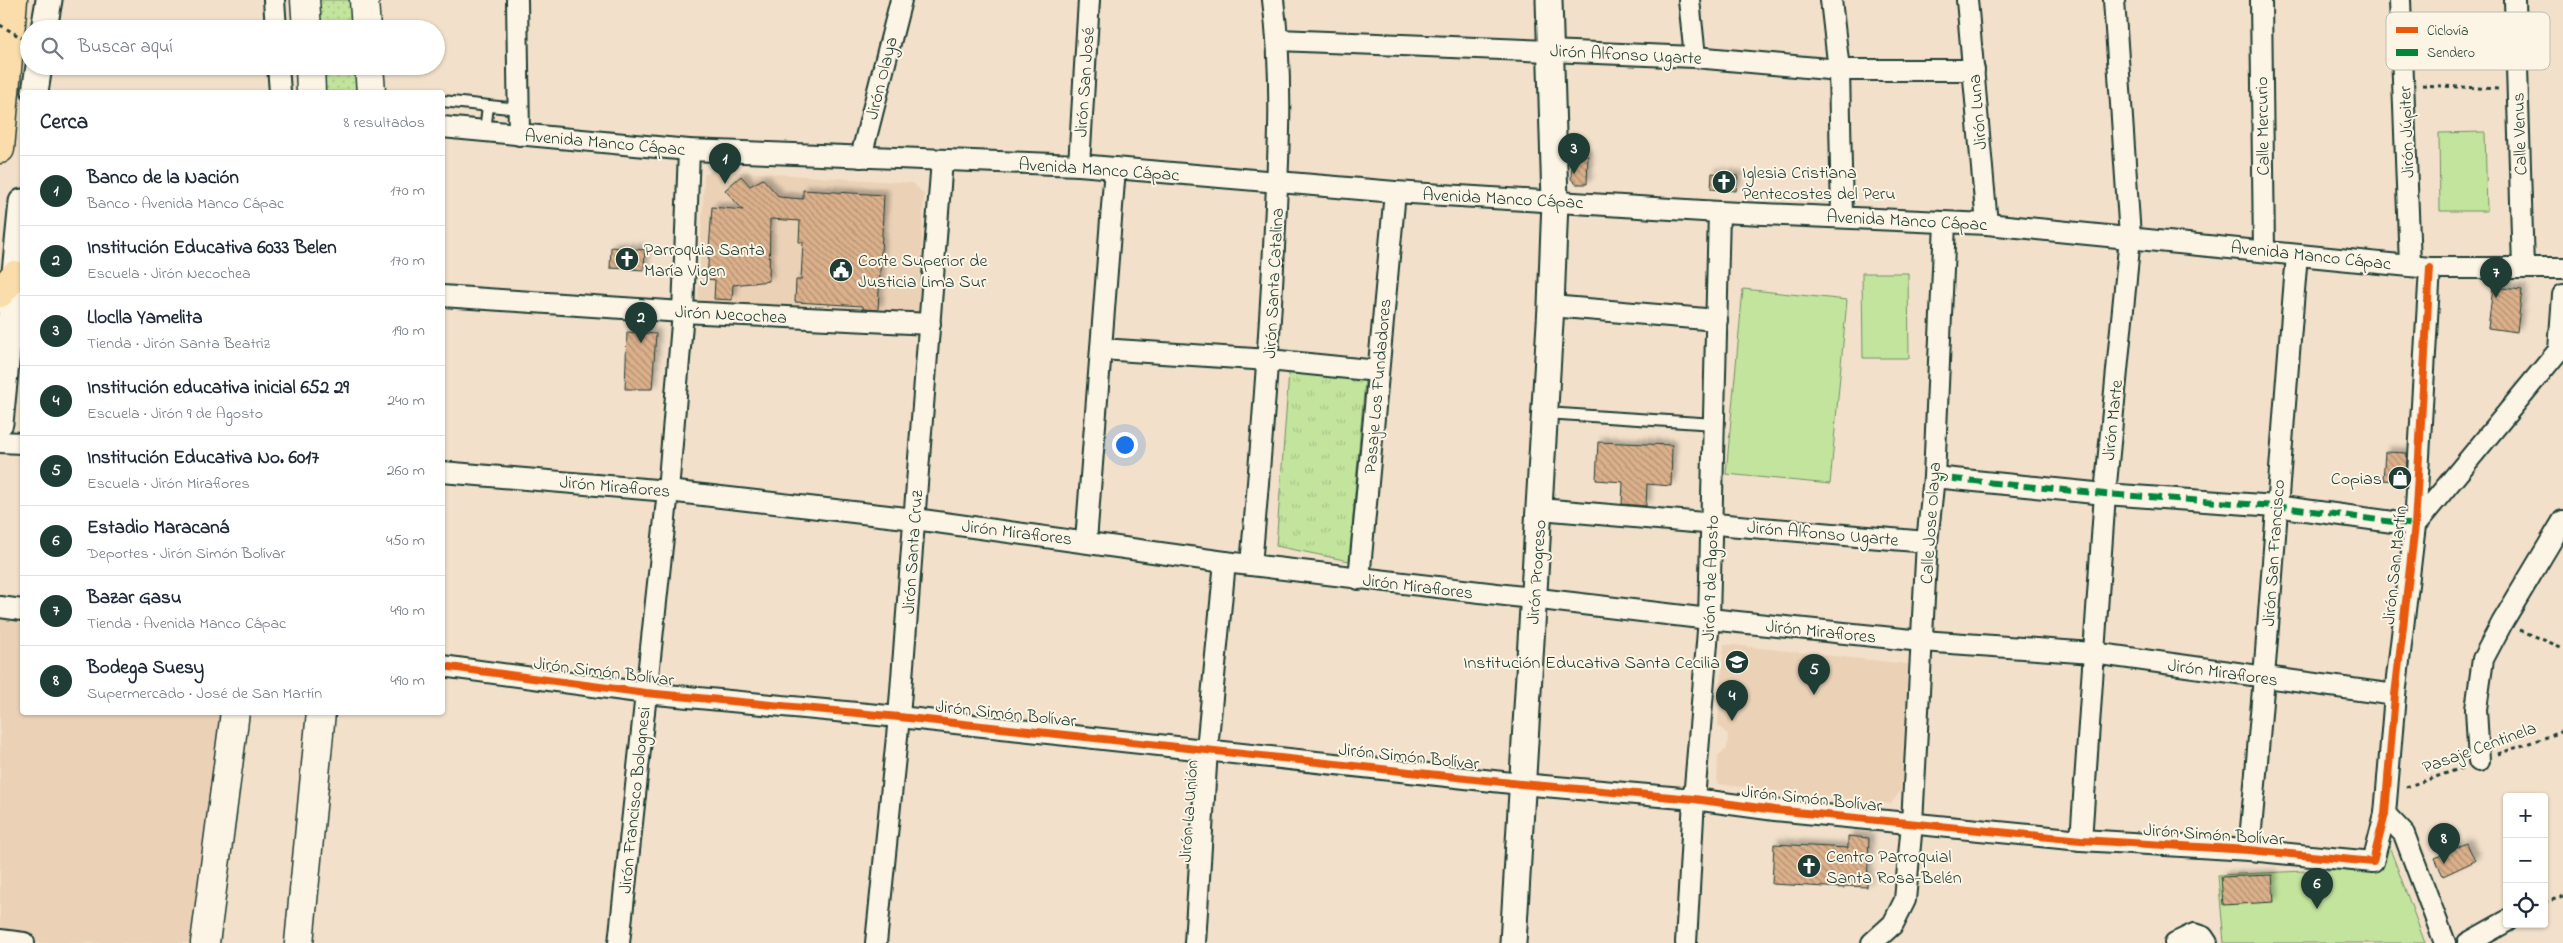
<!DOCTYPE html>
<html lang="es">
<meta charset="utf-8">
<style>
:root{--surface:#fff;--page:#f6f6f7;--text:#1f2937;--muted:#747a83;--line:#e0e1e3;--accent:#1f3d34}
body{margin:0;font-family:"Indie Flower",sans-serif;background:var(--page);color:var(--text)}
.controls{position:absolute;right:15px;bottom:15px;display:grid;overflow:hidden;border-radius:5px;box-shadow:0 1px 4px #0004}
.controls button{width:45px;height:45px;display:grid;place-items:center;padding:0;border:0;border-bottom:1px solid var(--line);background:var(--surface);color:var(--text);font:25px sans-serif}
.you{position:absolute;left:1124px;top:444px;width:18px;height:18px;margin:-12px;border:4px solid #fff;border-radius:50%;background:#1a73e8;box-shadow:0 0 0 8px #1a73e833}
.badge{display:grid;place-items:center;width:32px;height:32px;border-radius:50%;background:var(--accent);color:#fff;font-size:16px;font-weight:700}
.pin{position:absolute;translate:-50% -41px;filter:drop-shadow(0 1px 2px #0008)}
.pin::after{content:'';position:absolute;top:26px;width:18px;height:15px;background:inherit;clip-path:polygon(0 0,100% 0,50% 100%)}
.list{margin:0;padding:0;list-style:none}
h2{display:flex;justify-content:space-between;align-items:center;height:65px;margin:0;padding:0 20px;font-size:21px}
h2 small{font-size:16px;font-weight:400;color:var(--muted)}
.list li{display:grid;grid-template-columns:32px 1fr auto;gap:15px;align-items:center;box-sizing:border-box;height:70px;padding:0 20px;border-top:1px solid var(--line)}
.list b{display:block;font-size:19px;white-space:nowrap}
.list p{margin:0;font-size:16px;white-space:nowrap;color:var(--muted)}
.list em{font-size:16px;font-style:normal;color:var(--muted)}
.icon{flex:none;width:28px;height:28px;fill:none;stroke:currentColor;stroke-width:2;stroke-linecap:round;stroke-linejoin:round}
.map{position:relative;flex:none;width:2563px;height:943px;overflow:hidden}
.search{position:absolute;background:var(--surface);box-shadow:0 1px 4px #0004;left:20px;top:20px;width:425px;height:55px;display:flex;align-items:center;gap:12px;box-sizing:border-box;padding:0 18px;border-radius:28px;color:var(--muted);font-size:19px}
.panel{position:absolute;background:var(--surface);box-shadow:0 1px 4px #0004;left:20px;top:90px;width:425px;height:625px;border-radius:5px}
.map>svg:first-child{display:block}
</style>
<div class="map">
<svg width="2563" height="943" viewBox="0 0 2563 943">
<defs>
<pattern id="grass-dots" width="8" height="8" patternUnits="userSpaceOnUse" patternTransform="scale(1.25)"><rect width="8" height="8" fill="#c3e49d"/><path d="M2 2h.1M6 6h.1" fill="none" stroke="#a7c488" stroke-width="1.8" stroke-linecap="round"/></pattern>
<pattern id="park-tufts" width="24" height="20" patternUnits="userSpaceOnUse" patternTransform="scale(1.25)"><rect width="24" height="20" fill="#c3e49d"/><path d="M3 7l-1-3M5 7V3M7 7l1-3M15 17l-1-3M17 17v-4M19 17l1-3" fill="none" stroke="#a7c488"/></pattern>
<pattern id="building-back-hatch" width="6" height="6" patternUnits="userSpaceOnUse" patternTransform="scale(1.25)"><rect width="6" height="6" fill="#dbb08b"/><path d="M-1 5l2 2M0 0l6 6M5-1l2 2" fill="none" stroke="#b19072"/></pattern>
<filter id="shadow"><feDropShadow dx="4.5" dy="-4.5" stdDeviation="2.5" flood-color="#0004"/></filter>
</defs>
<rect width="100%" height="100%" fill="#f2e0ca"/>
<filter id="ink" filterUnits="userSpaceOnUse"><feTurbulence type="fractalNoise" baseFrequency=".02" numOctaves="2"/><feDisplacementMap in="SourceGraphic" scale="10" xChannelSelector="R" yChannelSelector="G"/><feConvolveMatrix kernelMatrix="1 2 1 2 8 2 1 2 1" color-interpolation-filters="sRGB"/></filter>
<g filter="url(#ink)">
<g fill="#ebd2b7">
<path d="M714,170L913,183L924,194L919,314L698,303L704,175Z"/>
<path d="M0,613L22,614V712L223,713L197,943H0Z"/>
<path d="M1724,644L1908,664L1901,790L1891,804L1717,784L1718,755L1727,749L1728,735L1718,725Z"/>
</g>
<g fill="url(#grass-dots)" stroke="#719068">
<path d="M316,0H353L356,29H319Z"/>
<path d="M322,66H360L361,92H325Z"/>
</g>
<path fill="url(#park-tufts)" stroke="#719068" d="M1289,373L1365,380L1349,561L1276,546Z"/>
<g fill="#c3e49d" stroke="#719068">
<path d="M2485,132L2487,211H2440L2439,133Z"/>
<path d="M1862,273H1908L1909,358H1863Z"/>
<path d="M1743,289L1847,300L1830,484L1726,474Z"/>
<path d="M2388,843L2425,943H2224L2218,875L2369,868L2383,844Z"/>
</g>
<g fill="url(#building-back-hatch)" stroke="#1f3d34" filter="url(#shadow)">
<path d="M1572,155L1588,156L1587,184H1576L1571,179Z"/>
<path d="M1712,173L1738,176L1736,191L1711,189Z"/>
<path d="M741,176L750,186L763,179L779,197L803,199V190L884,195L878,310L863,309V306L795,302L796,280H801L803,242H799L800,221L770,219L769,281L733,285L732,300L714,299L715,280L707,279L712,207L743,210L725,190Z"/>
<path d="M611,247L645,250L644,270L610,268Z"/>
<path d="M2493,287L2522,290L2517,332L2488,328Z"/>
<path d="M627,332L656,334L652,389H625Z"/>
<path d="M1598,442L1672,445L1671,486L1647,484L1646,506L1622,504L1623,482L1596,480Z"/>
<path d="M2385,452L2407,453L2406,482L2383,480Z"/>
<path d="M1848,836L1869,838L1867,887L1844,886V888L1772,884L1774,844L1848,848Z"/>
<path d="M2467,843L2475,861L2443,876L2435,858Z"/>
<path d="M2272,875L2274,902L2223,905L2221,877Z"/>
</g>
<g fill="none" stroke-linecap="round" stroke-linejoin="round">
<g stroke="#1f3d34" stroke-width="14">
<g id="service">
<path d="M442,101L519,109"/>
<path d="M485,131L488,106"/>
<path d="M1545,413L1715,424"/>
</g>
</g>
<g stroke="#1f3d34" stroke-width="24">
<g id="minor">
<path d="M274,0L276,29"/>
<path d="M517,0L519,135"/>
<path d="M1689,0L1695,57"/>
<path d="M1831,0L1839,70L1842,217"/>
<path d="M1967,0L1987,224"/>
<path d="M2261,0L2264,251"/>
<path d="M2400,0L2410,265"/>
<path d="M2515,0L2523,268"/>
<path d="M1278,40L1695,57L1839,70H1974"/>
<path d="M278,66L280,92"/>
<path d="M442,127L689,150L1079,165L1395,192L1719,212L1987,224L2430,268H2563"/>
<path d="M861,157L901,0"/>
<path d="M1079,165L1089,0"/>
<path d="M442,296L683,312L930,324"/>
<path d="M1551,306L1717,320"/>
<path d="M1101,349L1269,360L1378,371"/>
<path d="M0,442L22,443"/>
<path d="M442,472L668,491L915,519L1225,562L1709,619L1922,641L2093,653L2395,695"/>
<path d="M1934,477L2105,494L2276,506L2415,525L2559,350L2563,295"/>
<path d="M1540,509L1927,542"/>
<path d="M1086,541L1115,168"/>
<path d="M1251,565C1261,452 1270,340 1275,226C1279,151 1283,74 1273,0"/>
<path d="M1359,579L1395,192"/>
<path d="M0,607L22,610"/>
<path d="M442,666L646,693L899,717L1521,784L1694,799L1775,810L2081,840L2249,850L2373,862L2385,814L2395,695L2415,525L2430,268"/>
<path d="M2479,761L2476,709L2483,659L2502,623L2563,521"/>
<path d="M2385,814L2404,834L2445,943"/>
<path d="M2081,840L2105,494L2130,237L2114,0"/>
<path d="M2249,850C2268,652 2280,453 2297,255"/>
<path d="M0,940L24,943"/>
<path d="M619,943L668,491L683,312L689,150"/>
<path d="M876,943L899,717L942,160"/>
<path d="M1195,943L1207,749L1225,562"/>
<path d="M1686,943L1694,799L1709,619L1719,212"/>
<path d="M1872,943L1893,924L1905,900L1912,823L1927,542L1934,477L1945,223"/>
<path d="M2175,943L2194,934L2203,937L2207,943"/>
<path d="M2468,943L2507,921"/>
</g>
</g>
<g stroke="#1f3d34" stroke-width="29">
<g id="tertiary">
<path d="M44,29L49,0"/>
<path d="M35,92L39,66"/>
<path d="M0,423L22,202"/>
<path d="M1513,943L1551,306L1555,201L1549,0"/>
</g>
</g>
<g stroke="#1f3d34" stroke-width="31">
<g id="secondary">
<path d="M305,0L307,29"/>
<path d="M364,0L366,29"/>
<path d="M310,66L311,92"/>
<path d="M369,66L371,92"/>
<path d="M205,943L235,712"/>
<path d="M299,943L321,712"/>
</g>
</g>
<g stroke="#1f3d34" stroke-width="31">
<g id="primary">
<path d="M0,149L13,0"/>
<path d="M0,293L15,275"/>
</g>
</g>
<g stroke="#1f3d34" stroke-width="3" stroke-dasharray="4 4" stroke-linecap="butt">
<path d="M2422,85L2498,89"/>
<path d="M2520,630L2563,648"/>
<path d="M2498,754L2563,731"/>
<path d="M2406,787L2462,768"/>
<path d="M2544,902L2563,897"/>
</g>
<use href="#service" stroke="#fcf5e5" stroke-width="10"/>
<use href="#minor" stroke="#fcf5e5" stroke-width="20"/>
<use href="#tertiary" stroke="#fcf5e5" stroke-width="25"/>
<use href="#secondary" stroke="#fcf5e5" stroke-width="28"/>
<use href="#primary" stroke="#fbddab" stroke-width="28"/>
<path stroke="#1f3d34" stroke-width="3" stroke-dasharray="4 4" stroke-linecap="butt" d="M0,25L29,42"/>
<path stroke="#00873e" stroke-width="6" stroke-dasharray="12 6" stroke-linecap="butt" d="M1934,477L2105,494L2276,506L2415,525"/>
<g stroke="#fcf5e5" stroke-width="11">
<path id="cycleway" d="M442,666L646,693L899,717L1521,784L1694,799L1775,810L2081,840L2249,850L2373,862L2385,814L2395,695L2415,525L2430,268"/>
</g>
<use href="#cycleway" stroke="#e8590c" stroke-width="8"/>
</g>
</g>
<defs>
<g id="church-disc" transform="scale(1.25)"><circle r="9.5" fill="#1f3d34" stroke="#fcf5e5"/><path d="M-1.2-6h2.4v3.5h3.3v2.4h-3.3V6h-2.4V-.1h-3.3v-2.4h3.3Z" fill="#fff"/></g>
<g id="civic-disc" transform="scale(1.25)"><circle r="9.5" fill="#1f3d34" stroke="#fcf5e5"/><path d="M-.6-6.5H3V-4.5H.6V-3L4-1V1h2V6H-6V1h2V-1L-.6-3ZM-1.2 2.5V6h2.4V2.5Z" fill="#fff"/></g>
<g id="shop-disc" transform="scale(1.25)"><circle r="9.5" fill="#1f3d34" stroke="#fcf5e5"/><path d="M-5-2.5h2.3a2.7 3.5 0 0 1 5.4 0H5L5.5 6h-11ZM-1.5-2.5h3a1.5 2.3 0 0 0-3 0Z" fill="#fff"/></g>
<g id="school-disc" transform="scale(1.25)"><circle r="9.5" fill="#1f3d34" stroke="#fcf5e5"/><path d="M0-5L7-2L0 1L-7-2ZM-4 1L0 2.5L4 1V4Q0 6-4 4Z" fill="#fff"/></g>
</defs>
<g fill-rule="evenodd">
<use href="#church-disc" x="1724" y="182"/>
<use href="#church-disc" x="627" y="259"/>
<use href="#civic-disc" x="841" y="270"/>
<use href="#shop-disc" x="2400" y="478"/>
<use href="#school-disc" x="1737" y="662"/>
<use href="#church-disc" x="1809" y="866"/>
</g>
<g text-anchor="middle" stroke-width="4" stroke-linejoin="round" paint-order="stroke">
<g font-size="18" fill="#1f3d34" stroke="#fcf5e5">
<text transform="translate(1626 54) rotate(3)" y="6">Jirón Alfonso Ugarte</text>
<text transform="translate(881 78) rotate(-76)" y="6">Jirón Olaya</text>
<text transform="translate(1084 82) rotate(-86)" y="6">Jirón San José</text>
<text transform="translate(1977 112) rotate(-95)" y="6">Jirón Luna</text>
<text transform="translate(2262 126) rotate(-91)" y="6">Calle Mercurio</text>
<text transform="translate(2406 132) rotate(-92)" y="6">Jirón Júpiter</text>
<text transform="translate(2519 134) rotate(-92)" y="6">Calle Venus</text>
<text transform="translate(605 142) rotate(5)" y="6">Avenida Manco Cápac</text>
<text transform="translate(1099 169) rotate(4)" y="6">Avenida Manco Cápac</text>
<text transform="translate(1503 198) rotate(3)" y="6">Avenida Manco Cápac</text>
<text transform="translate(1907 220) rotate(3)" y="6">Avenida Manco Cápac</text>
<text transform="translate(2311 255) rotate(6)" y="6">Avenida Manco Cápac</text>
<text transform="translate(1273 283) rotate(-87)" y="6">Jirón Santa Catalina</text>
<text transform="translate(731 314) rotate(3)" y="6">Jirón Necochea</text>
<text transform="translate(1377 386) rotate(-85)" y="6">Pasaje Los Fundadores</text>
<text transform="translate(2112 420) rotate(-84)" y="6">Jirón Marte</text>
<text transform="translate(615 486) rotate(5)" y="6">Jirón Miraflores</text>
<text transform="translate(1930 523) rotate(-86)" y="6">Calle Jose Olaya</text>
<text transform="translate(1017 532) rotate(7)" y="6">Jirón Miraflores</text>
<text transform="translate(1823 533) rotate(5)" y="6">Jirón Alfonso Ugarte</text>
<text transform="translate(912 552) rotate(-86)" y="6">Jirón Santa Cruz</text>
<text transform="translate(2273 553) rotate(-86)" y="6">Jirón San Francisco</text>
<text transform="translate(2394 565) rotate(-84)" y="6">Jirón San Martín</text>
<text transform="translate(1536 572) rotate(-86)" y="6">Jirón Progreso</text>
<text transform="translate(1710 578) rotate(-88)" y="6">Jirón 9 de Agosto</text>
<text transform="translate(1418 586) rotate(7)" y="6">Jirón Miraflores</text>
<text transform="translate(1821 631) rotate(6)" y="6">Jirón Miraflores</text>
<text transform="translate(604 671) rotate(7)" y="6">Jirón Simón Bolívar</text>
<text transform="translate(2223 672) rotate(8)" y="6">Jirón Miraflores</text>
<text transform="translate(1006 713) rotate(6)" y="6">Jirón Simón Bolívar</text>
<text transform="translate(2479 747) rotate(-20)" y="6">Pasaje Centinela</text>
<text transform="translate(1409 756) rotate(6)" y="6">Jirón Simón Bolívar</text>
<text transform="translate(1812 798) rotate(6)" y="6">Jirón Simón Bolívar</text>
<text transform="translate(634 800) rotate(-84)" y="6">Jirón Francisco Bolognesi</text>
<text transform="translate(1188 811) rotate(-86)" y="6">Jirón La Unión</text>
<text transform="translate(2214 834) rotate(4)" y="6">Jirón Simón Bolívar</text>
</g>
<g font-size="18" fill="#1f3d34" stroke="#fcf5e5" text-anchor="start">
<text x="1742" y="178">Iglesia Cristiana<tspan x="1742" dy="21">Pentecostes del Peru</tspan></text>
<text x="644" y="255">Parroquia Santa<tspan x="644" dy="21">María Vigen</tspan></text>
<text x="858" y="266">Corte Superior de<tspan x="858" dy="21">Justicia Lima Sur</tspan></text>
<text x="2382" y="484" text-anchor="end">Copias</text>
<text x="1720" y="668" text-anchor="end">Institución Educativa Santa Cecilia</text>
<text x="1826" y="862">Centro Parroquial<tspan x="1826" dy="21">Santa Rosa-Belén</tspan></text>
</g>
</g>
<rect x="2386" y="12" width="164" height="58" rx="8" fill="#fcf5e5" stroke="#babeb0" stroke-width="1"/>
<rect x="2396" y="27" width="22" height="6" fill="#e8590c"/>
<rect x="2396" y="49" width="22" height="7" fill="#00873e"/>
<g font-size="14" fill="#1f3d34">
<text x="2427" y="35">Ciclovía</text>
<text x="2427" y="57">Sendero</text>
</g>
</svg>
<div class="controls">
<button>+</button>
<button>−</button>
<button><svg class="icon" aria-label="locate" viewBox="0 0 24 24"><circle cx="12" cy="12" r="6"/><path d="M12 2v4M12 18v4M2 12h4M18 12h4"/></svg></button>
</div>
<div class="you"></div>
<div class="pin badge" style="left:725px;top:184px">1</div>
<div class="pin badge" style="left:641px;top:343px">2</div>
<div class="pin badge" style="left:1574px;top:174px">3</div>
<div class="pin badge" style="left:1732px;top:721px">4</div>
<div class="pin badge" style="left:1814px;top:695px">5</div>
<div class="pin badge" style="left:2317px;top:909px">6</div>
<div class="pin badge" style="left:2496px;top:298px">7</div>
<div class="pin badge" style="left:2444px;top:864px">8</div>
<div class="search"><svg class="icon" aria-label="search" viewBox="0 0 24 24"><circle cx="10" cy="10" r="6"/><path d="M15 15l6 6"/></svg>Buscar aquí</div>
<section class="panel">
<h2>Cerca<small>8 resultados</small></h2>
<ul class="list">
<li><span class="badge">1</span><div><b>Banco de la Nación</b><p>Banco · Avenida Manco Cápac</p></div><em>170 m</em></li>
<li><span class="badge">2</span><div><b>Institución Educativa 6033 Belen</b><p>Escuela · Jirón Necochea</p></div><em>170 m</em></li>
<li><span class="badge">3</span><div><b>Lloclla Yamelita</b><p>Tienda · Jirón Santa Beatriz</p></div><em>190 m</em></li>
<li><span class="badge">4</span><div><b>Institución educativa inicial 652 29</b><p>Escuela · Jirón 9 de Agosto</p></div><em>240 m</em></li>
<li><span class="badge">5</span><div><b>Institución Educativa No. 6017</b><p>Escuela · Jirón Miraflores</p></div><em>260 m</em></li>
<li><span class="badge">6</span><div><b>Estadio Maracaná</b><p>Deportes · Jirón Simón Bolívar</p></div><em>450 m</em></li>
<li><span class="badge">7</span><div><b>Bazar Gasu</b><p>Tienda · Avenida Manco Cápac</p></div><em>490 m</em></li>
<li><span class="badge">8</span><div><b>Bodega Suesy</b><p>Supermercado · José de San Martín</p></div><em>490 m</em></li>
</ul>
</section>
</div>
